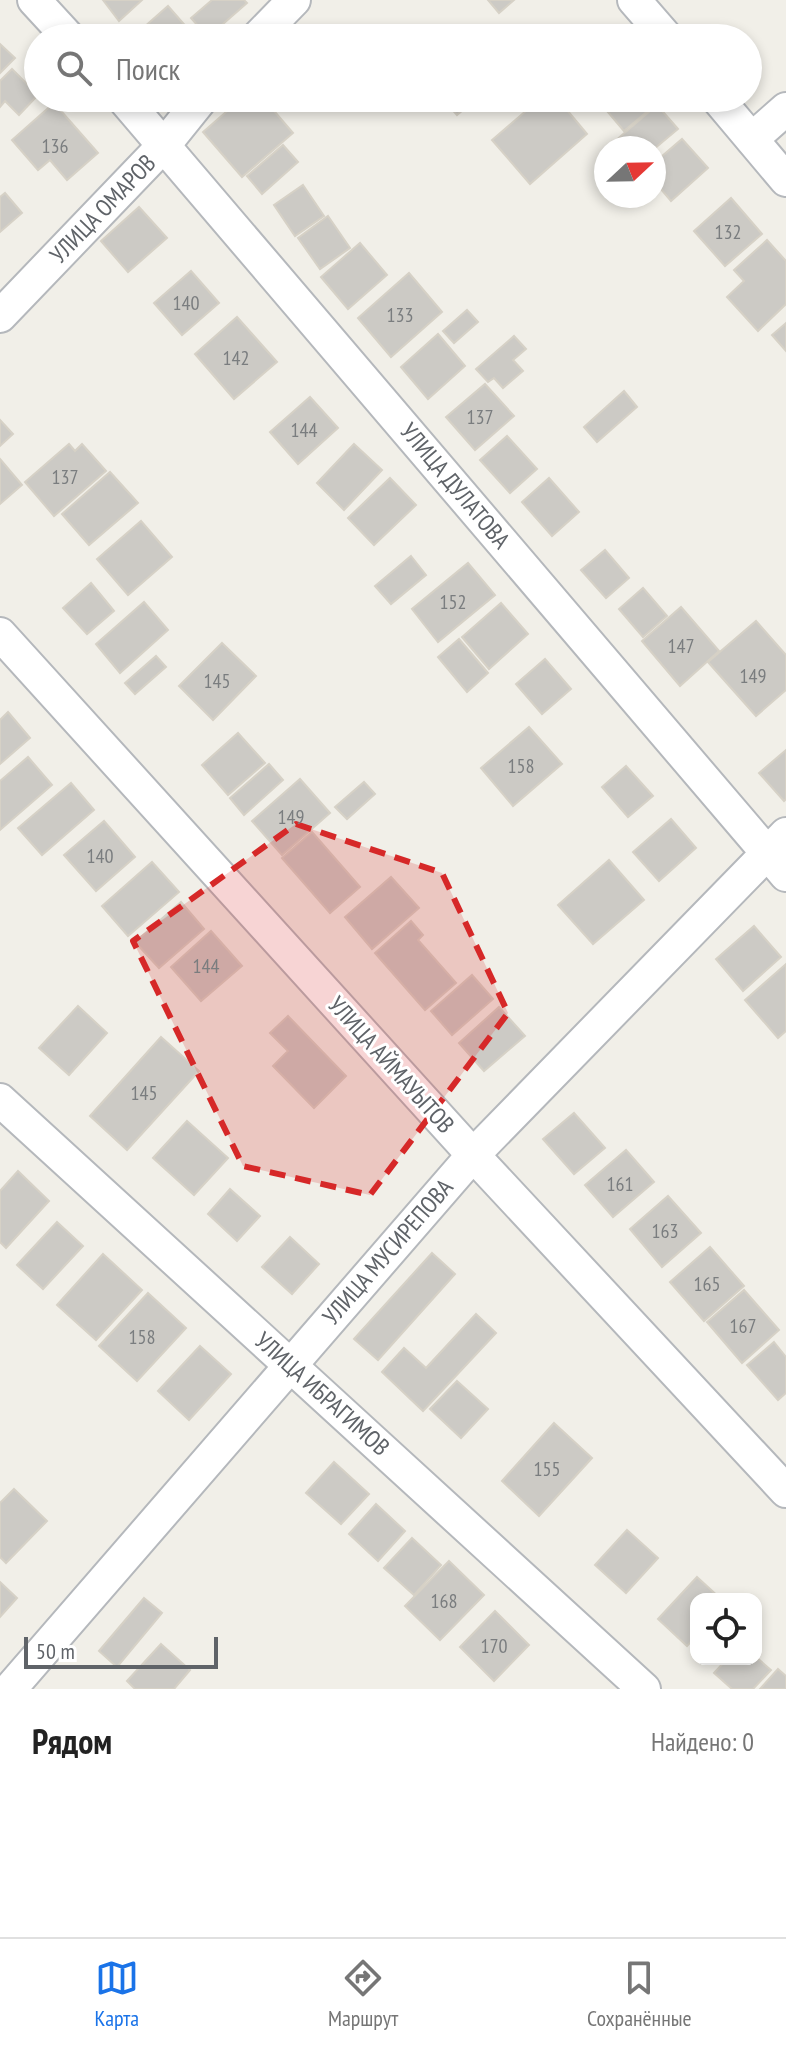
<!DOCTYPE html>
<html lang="ru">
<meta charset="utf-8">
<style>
:root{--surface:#fff;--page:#f2f2f2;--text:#222;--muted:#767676;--line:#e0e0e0;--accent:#1a73e8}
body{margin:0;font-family:"PT Sans Narrow",sans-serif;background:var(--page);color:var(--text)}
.controls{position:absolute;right:24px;bottom:24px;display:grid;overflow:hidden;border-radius:16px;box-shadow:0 4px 12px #0003}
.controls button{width:72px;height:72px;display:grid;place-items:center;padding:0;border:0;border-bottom:2px solid var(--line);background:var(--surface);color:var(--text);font:40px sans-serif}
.compass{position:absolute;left:594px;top:136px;width:72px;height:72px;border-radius:50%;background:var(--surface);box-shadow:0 4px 12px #0003;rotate:68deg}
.scale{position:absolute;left:24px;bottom:20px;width:194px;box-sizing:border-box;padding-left:8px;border:4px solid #5f6368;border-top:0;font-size:22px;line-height:28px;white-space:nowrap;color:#5f6368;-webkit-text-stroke:6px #fff;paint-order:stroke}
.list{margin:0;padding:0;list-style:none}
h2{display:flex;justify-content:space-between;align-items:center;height:104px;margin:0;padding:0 32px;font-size:34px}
h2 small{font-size:26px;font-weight:400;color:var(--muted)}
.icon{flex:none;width:44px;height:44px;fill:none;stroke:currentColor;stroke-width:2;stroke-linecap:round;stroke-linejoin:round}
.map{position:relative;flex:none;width:786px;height:1689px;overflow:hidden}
.search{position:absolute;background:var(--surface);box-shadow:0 4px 12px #0003;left:24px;right:24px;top:24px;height:88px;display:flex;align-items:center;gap:20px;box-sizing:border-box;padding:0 28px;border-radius:44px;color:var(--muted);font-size:30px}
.sheet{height:248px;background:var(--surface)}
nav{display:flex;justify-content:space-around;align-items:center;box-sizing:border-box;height:112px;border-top:2px solid var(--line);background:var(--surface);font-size:22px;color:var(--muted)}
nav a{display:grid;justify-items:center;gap:4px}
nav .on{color:var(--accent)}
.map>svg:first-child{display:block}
</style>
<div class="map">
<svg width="786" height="1689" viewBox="0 0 786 1689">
<rect width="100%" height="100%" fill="#f1efe8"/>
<g fill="#cccac5" stroke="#d6d1c6" stroke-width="2">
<path d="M103,0H142L119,21Z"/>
<path d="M212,0H244L247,3L208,37L191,18Z"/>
<path d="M488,0H514L499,13Z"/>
<path d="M168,6L196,38H135L134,36Z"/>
<path d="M0,44L15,58L0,73Z"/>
<path d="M12,69L38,95L19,115L5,101L0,107V81Z"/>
<path d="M242,98H263L293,133L242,177L203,132Z"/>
<path d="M442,98H477L457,115Z"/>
<path d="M541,98H557L587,134L530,184L492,140Z"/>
<path d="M596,98H651L656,104L624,131Z"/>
<path d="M54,103L98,153L67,180L50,160L38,170L12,140Z"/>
<path d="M657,105L678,129L654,149L607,148Z"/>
<path d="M682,139L708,168L671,201L654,181V163Z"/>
<path d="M283,145L298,162L262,194L247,176Z"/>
<path d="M303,185L324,216L295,236L274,205Z"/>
<path d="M5,193L22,213L0,232V197Z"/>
<path d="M731,198L762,234L725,266L694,231Z"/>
<path d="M139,207L167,238L128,272L101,241Z"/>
<path d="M328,216L350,248L320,269L298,238Z"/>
<path d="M767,240L786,261V304L758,331L727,297L744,281L734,270Z"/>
<path d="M360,243L387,275L348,309L321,277Z"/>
<path d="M191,271L219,303L182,335L154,303Z"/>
<path d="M409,273L442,312L391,357L358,318Z"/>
<path d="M467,310L478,322L454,343L443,331Z"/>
<path d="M237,317L277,362L234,399L195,354Z"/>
<path d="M786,323V351L772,335Z"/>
<path d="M438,334L465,366L428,399L401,367Z"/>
<path d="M514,336L526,349L513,360L523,371L503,388L494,378L488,382L476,369Z"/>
<path d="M485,384L514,416L475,450L446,417Z"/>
<path d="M624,391L637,407L597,442L584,427Z"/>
<path d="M310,397L338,428L298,464L270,432Z"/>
<path d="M0,420L13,434L0,446Z"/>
<path d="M507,436L537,469L510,493L480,460Z"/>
<path d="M69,444L75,451L82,444L106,471L54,516L25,482Z"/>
<path d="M354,444L382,470L344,510L317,483Z"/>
<path d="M0,459L22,485L0,504Z"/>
<path d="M110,472L138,503L89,545L62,514Z"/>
<path d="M390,478L416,505L374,545L348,518Z"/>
<path d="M549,478L579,512L552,536L522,502Z"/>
<path d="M141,521L172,557L128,595L97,559Z"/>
<path d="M605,550L629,578L606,598L581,570Z"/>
<path d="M411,556L426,575L391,604L375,586Z"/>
<path d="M468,563L495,595L438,642L412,609Z"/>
<path d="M91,583L114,611L87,634L63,608Z"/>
<path d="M643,588L667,616L643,637L619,609Z"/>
<path d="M144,602L168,630L120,673L96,644Z"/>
<path d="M501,603L528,634L489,669L462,637Z"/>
<path d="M681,607L719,651L680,686L642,641Z"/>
<path d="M756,621L786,655V690L756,716L708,662Z"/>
<path d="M459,639L488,673L467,692L438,657Z"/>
<path d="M222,643L256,676L213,720L179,686Z"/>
<path d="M156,656L166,667L135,694L125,683Z"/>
<path d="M545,659L571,689L542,714L516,684Z"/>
<path d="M8,712L30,738L0,764V720Z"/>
<path d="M529,727L562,764L513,806L481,768Z"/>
<path d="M238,733L265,763L228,795L202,765Z"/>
<path d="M786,750V799L784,801L759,773Z"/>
<path d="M28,757L52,785L0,830V781Z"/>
<path d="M269,764L283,780L244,815L230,798Z"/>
<path d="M626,766L653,796L628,817L602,787Z"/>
<path d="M300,779L330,813L282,855L252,821Z"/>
<path d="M364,782L375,794L347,819L335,807Z"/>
<path d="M71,783L94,810L42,855L18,828Z"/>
<path d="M671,819L696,848L659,881L633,852Z"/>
<path d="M104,821L135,857L96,891L64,855Z"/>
<path d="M312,832L360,887L330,913L282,858Z"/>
<path d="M609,860L644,900L593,944L558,905Z"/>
<path d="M152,862L179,892L128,936L102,906Z"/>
<path d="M391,877L419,908L372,949L345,917Z"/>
<path d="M181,902L204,929L159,968L135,942Z"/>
<path d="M411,921L423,935L418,940L456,983L425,1010L375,953Z"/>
<path d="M754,926L781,957L743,991L716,959Z"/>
<path d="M211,931L242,966L201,1001L171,967Z"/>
<path d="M786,964V1031L778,1038L745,1000Z"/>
<path d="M472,975L493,999L452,1035L431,1011Z"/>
<path d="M78,1006L107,1033L69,1075L39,1048Z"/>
<path d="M499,1007L525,1036L484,1071L459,1043Z"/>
<path d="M288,1016L346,1076L314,1108L273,1066L288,1051L270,1033Z"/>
<path d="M161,1037L199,1071L127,1150L90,1116Z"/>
<path d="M574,1113L605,1148L574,1174L543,1139Z"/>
<path d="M187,1121L228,1158L194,1195L153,1158Z"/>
<path d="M626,1150L654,1182L613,1217L585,1185Z"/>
<path d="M18,1171L49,1201L6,1248L0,1242V1191Z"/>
<path d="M230,1189L260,1216L237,1241L208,1214Z"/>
<path d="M668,1196L701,1233L662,1267L630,1229Z"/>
<path d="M57,1222L83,1246L43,1289L17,1265Z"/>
<path d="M290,1237L319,1264L292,1294L262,1267Z"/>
<path d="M710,1247L744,1286L704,1321L670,1282Z"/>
<path d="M432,1253L455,1274L378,1360L354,1339Z"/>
<path d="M103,1254L142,1290L96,1340L57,1305Z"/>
<path d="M744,1290L779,1330L742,1363L707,1322Z"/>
<path d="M148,1293L186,1328L137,1381L99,1346Z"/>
<path d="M476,1314L496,1333L423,1411L382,1372L404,1348L426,1368Z"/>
<path d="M774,1342L786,1357V1393L778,1400L747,1365Z"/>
<path d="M200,1346L231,1374L189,1420L158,1391Z"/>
<path d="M457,1381L488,1409L461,1438L430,1409Z"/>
<path d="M554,1423L592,1458L539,1516L502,1481Z"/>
<path d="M334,1462L369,1494L341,1524L306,1493Z"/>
<path d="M14,1489L47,1521L6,1563L0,1557V1503Z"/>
<path d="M376,1504L405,1531L378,1561L349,1534Z"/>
<path d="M627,1530L658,1558L626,1593L595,1565Z"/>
<path d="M412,1538L441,1565L414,1595L384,1568Z"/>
<path d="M449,1561L484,1595L440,1640L405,1606Z"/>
<path d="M697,1577L721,1599H696V1636L687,1646L658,1619Z"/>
<path d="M0,1582L17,1598L0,1617Z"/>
<path d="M144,1598L162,1613L117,1667L99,1651Z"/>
<path d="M495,1611L529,1645L494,1681L460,1647Z"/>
<path d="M161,1644L190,1670L174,1689H135L127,1681Z"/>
<path d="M756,1657L771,1670L753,1689H732L714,1673L727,1659Z"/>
<path d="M778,1669L786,1676V1689H760Z"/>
</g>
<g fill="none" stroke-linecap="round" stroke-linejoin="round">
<g stroke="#b5b8bc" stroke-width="36">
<g id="minor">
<path d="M34,0L69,38"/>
<path d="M634,0L667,38"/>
<path d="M257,38L294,0"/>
<path d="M123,98L786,875"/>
<path d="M717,98L786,180"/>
<path d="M752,139L786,109"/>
<path d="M0,316L165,144L202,98"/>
<path d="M0,634L473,1155L786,1491"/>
<path d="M0,1100L644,1689"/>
<path d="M10,1689L473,1155L786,834"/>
</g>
</g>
<use href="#minor" stroke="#fff" stroke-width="32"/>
</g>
<path fill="#d62828" fill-opacity="0.2" stroke="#d62828" stroke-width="6" stroke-dasharray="16 10" stroke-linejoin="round" d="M296,824L442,873L508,1013L370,1195L243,1166L133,941Z"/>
<g text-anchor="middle" stroke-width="6" stroke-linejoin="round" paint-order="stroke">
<g font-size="20" fill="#7a7d7f">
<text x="55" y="153">136</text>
<text x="728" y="239">132</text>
<text x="186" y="310">140</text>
<text x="400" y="322">133</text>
<text x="236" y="365">142</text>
<text x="480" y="424">137</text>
<text x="304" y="437">144</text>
<text x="65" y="484">137</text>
<text x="453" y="609">152</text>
<text x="681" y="653">147</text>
<text x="753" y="683">149</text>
<text x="217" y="688">145</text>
<text x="521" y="773">158</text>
<text x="291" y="824">149</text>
<text x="100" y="863">140</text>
<text x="206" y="973">144</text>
<text x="144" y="1100">145</text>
<text x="620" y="1191">161</text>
<text x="665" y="1238">163</text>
<text x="707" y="1291">165</text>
<text x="743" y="1333">167</text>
<text x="142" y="1344">158</text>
<text x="547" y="1476">155</text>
<text x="444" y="1608">168</text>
<text x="494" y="1653">170</text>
</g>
<g font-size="24" fill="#5f6368" stroke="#fff">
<text transform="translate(103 209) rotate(-46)" y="8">УЛИЦА ОМАРОВ</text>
<text transform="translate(455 486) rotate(50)" y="8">УЛИЦА ДУЛАТОВА</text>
<text transform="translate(391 1065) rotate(48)" y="8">УЛИЦА АЙМАУЫТОВ</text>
<text transform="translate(388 1252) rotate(-49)" y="8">УЛИЦА МУСИРЕПОВА</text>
<text transform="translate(322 1394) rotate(42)" y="8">УЛИЦА ИБРАГИМОВ</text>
</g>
</g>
</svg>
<div class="controls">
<button><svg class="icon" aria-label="locate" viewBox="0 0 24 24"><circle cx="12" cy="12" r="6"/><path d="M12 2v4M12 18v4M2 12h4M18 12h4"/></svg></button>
</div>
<svg class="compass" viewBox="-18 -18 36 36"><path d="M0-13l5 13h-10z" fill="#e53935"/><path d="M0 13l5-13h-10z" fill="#767676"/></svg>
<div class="scale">50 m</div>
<div class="search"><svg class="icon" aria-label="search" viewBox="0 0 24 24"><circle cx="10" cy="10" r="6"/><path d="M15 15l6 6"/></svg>Поиск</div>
</div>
<section class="sheet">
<h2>Рядом<small>Найдено: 0</small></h2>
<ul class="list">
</ul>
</section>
<nav>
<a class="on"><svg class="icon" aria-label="map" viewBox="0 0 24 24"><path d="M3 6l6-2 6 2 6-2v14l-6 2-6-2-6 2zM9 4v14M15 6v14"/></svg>Карта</a>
<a><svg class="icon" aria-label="directions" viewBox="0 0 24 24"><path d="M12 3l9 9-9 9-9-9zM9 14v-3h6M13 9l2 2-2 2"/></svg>Маршрут</a>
<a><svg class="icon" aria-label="saved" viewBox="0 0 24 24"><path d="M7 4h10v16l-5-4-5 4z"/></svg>Сохранённые</a>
</nav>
